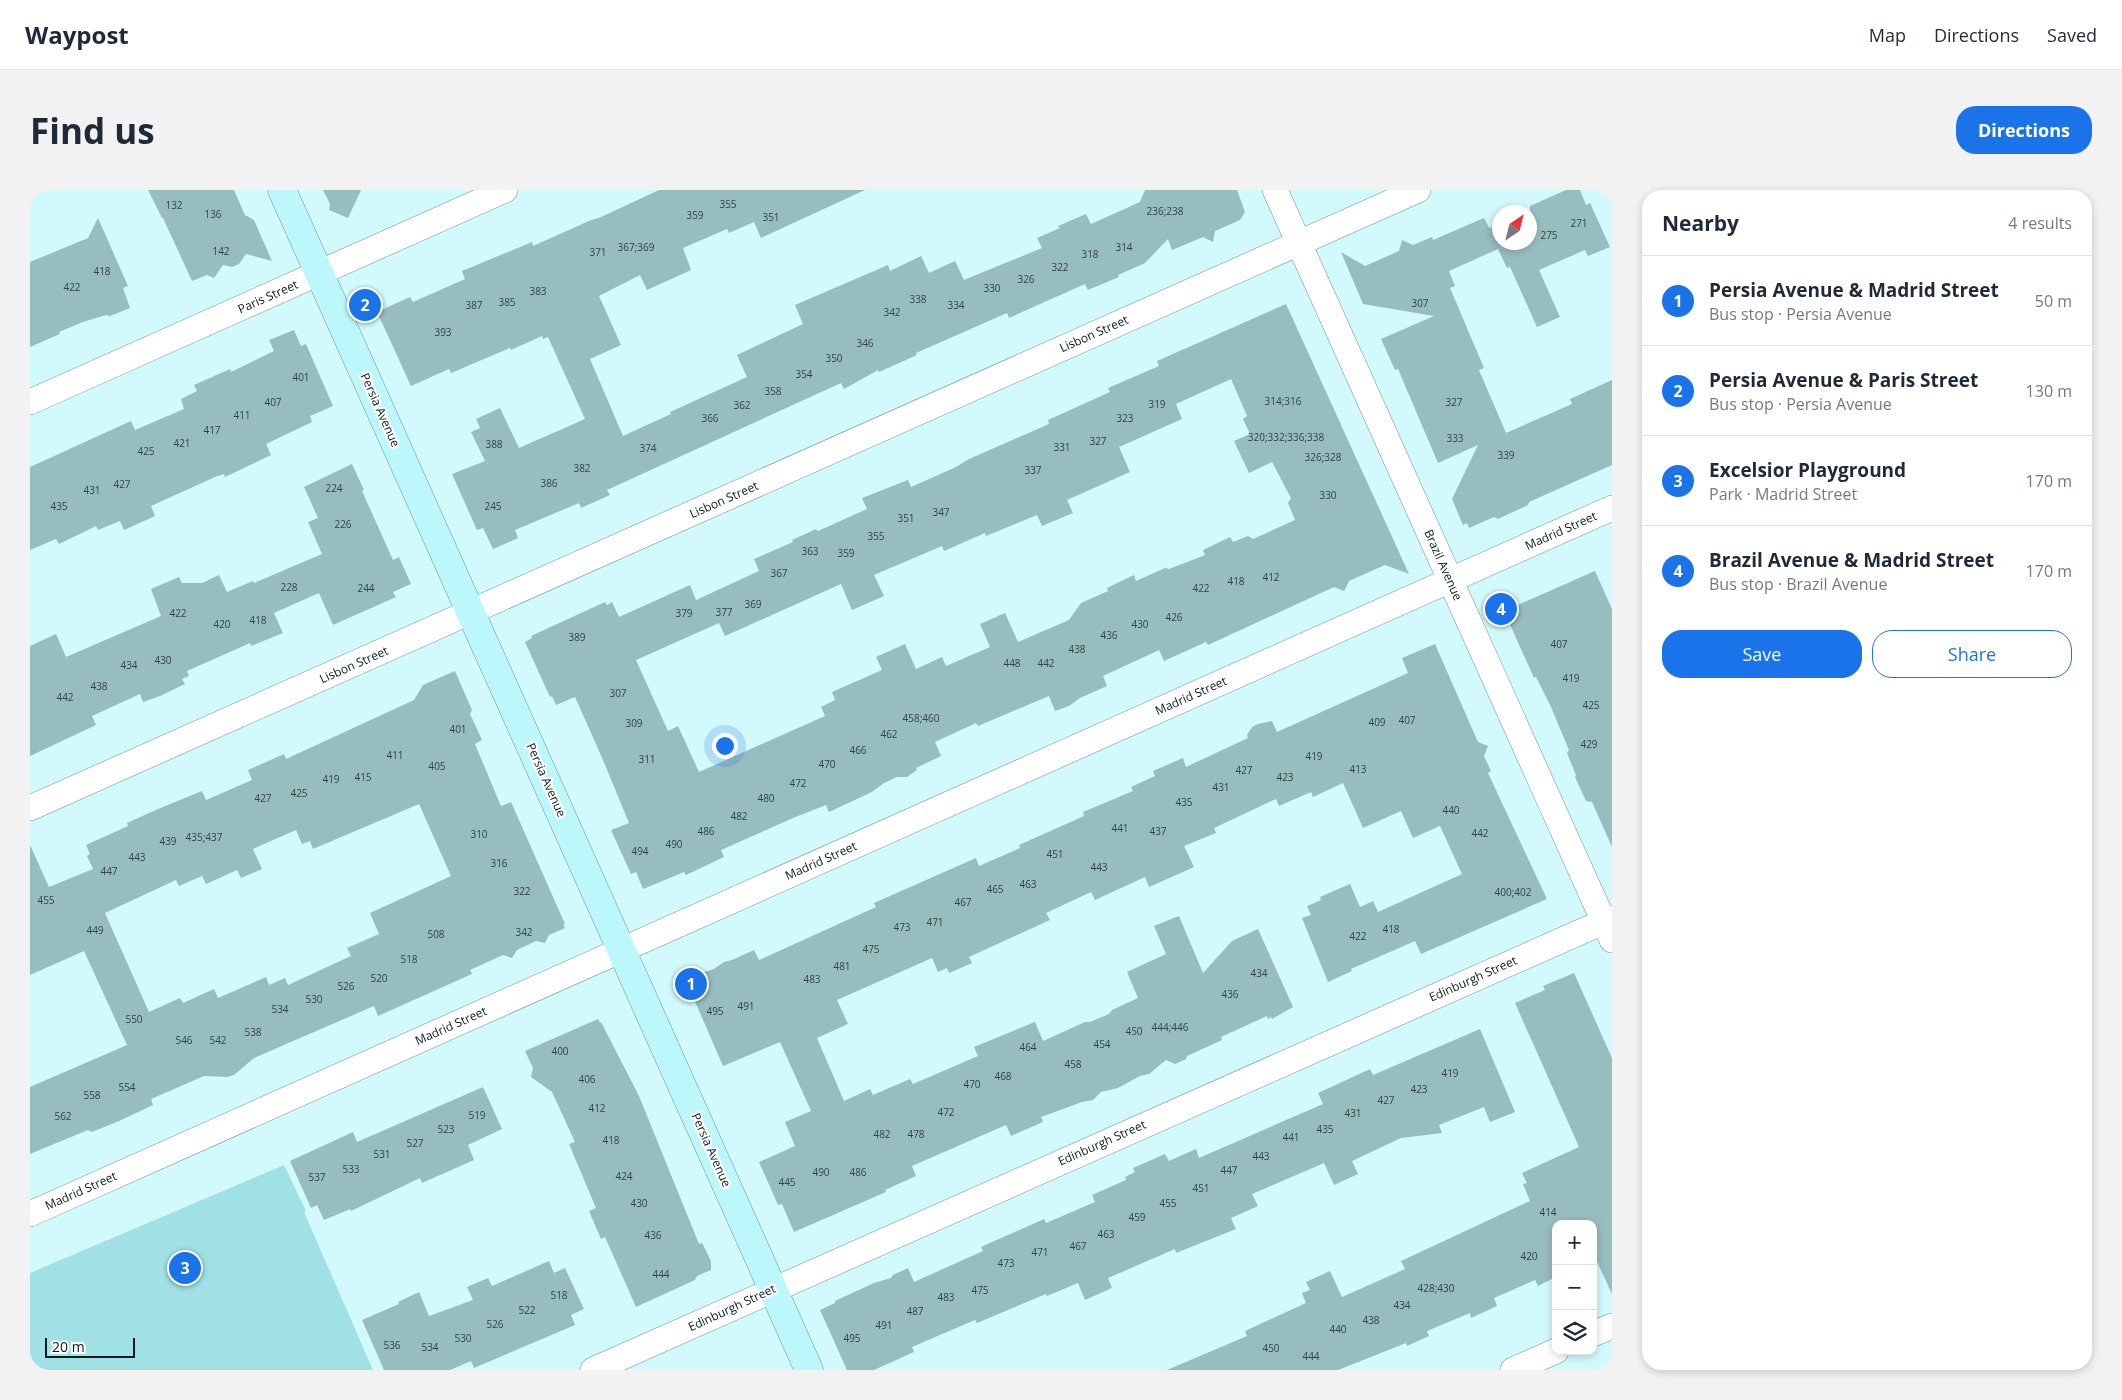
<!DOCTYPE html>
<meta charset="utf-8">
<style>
:root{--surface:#fff;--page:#f2f2f3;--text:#1f2937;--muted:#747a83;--line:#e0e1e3;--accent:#1a73e8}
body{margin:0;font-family:"Open Sans",sans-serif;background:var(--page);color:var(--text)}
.controls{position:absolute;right:15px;bottom:15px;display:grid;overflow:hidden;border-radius:10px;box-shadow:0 2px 8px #0003}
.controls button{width:45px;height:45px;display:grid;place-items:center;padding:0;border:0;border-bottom:1px solid var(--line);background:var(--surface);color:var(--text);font:25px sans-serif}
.compass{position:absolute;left:1462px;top:15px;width:45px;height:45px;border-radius:50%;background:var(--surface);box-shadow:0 2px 8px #0003;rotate:35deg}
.scale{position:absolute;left:15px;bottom:12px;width:90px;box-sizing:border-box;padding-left:5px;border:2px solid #0d1b1c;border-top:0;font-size:14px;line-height:18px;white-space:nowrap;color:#0d1b1c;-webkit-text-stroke:4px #fdfdfd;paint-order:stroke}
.you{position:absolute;left:694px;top:555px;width:18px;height:18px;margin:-12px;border:4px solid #fff;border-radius:50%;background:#1a73e8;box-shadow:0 0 0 8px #1a73e833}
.badge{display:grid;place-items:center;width:32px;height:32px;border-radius:50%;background:var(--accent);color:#fff;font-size:16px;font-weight:700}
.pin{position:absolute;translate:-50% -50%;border:2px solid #fff;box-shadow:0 1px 5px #0006}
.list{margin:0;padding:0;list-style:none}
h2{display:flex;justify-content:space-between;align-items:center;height:65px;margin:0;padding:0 20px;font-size:21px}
h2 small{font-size:16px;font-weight:400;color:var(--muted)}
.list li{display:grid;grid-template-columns:32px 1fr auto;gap:15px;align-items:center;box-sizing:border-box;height:90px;padding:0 20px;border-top:1px solid var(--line)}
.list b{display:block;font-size:19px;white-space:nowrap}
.list p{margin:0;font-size:16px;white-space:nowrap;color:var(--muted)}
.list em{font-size:16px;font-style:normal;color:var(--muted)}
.actions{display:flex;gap:10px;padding:15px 20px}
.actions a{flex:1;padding:11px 0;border:1px solid var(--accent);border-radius:20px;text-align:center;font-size:18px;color:var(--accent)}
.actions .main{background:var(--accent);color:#fff}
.icon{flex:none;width:28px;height:28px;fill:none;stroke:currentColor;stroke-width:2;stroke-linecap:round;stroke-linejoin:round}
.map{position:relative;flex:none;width:1582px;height:1180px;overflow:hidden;border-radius:20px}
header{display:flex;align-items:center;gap:30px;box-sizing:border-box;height:70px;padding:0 25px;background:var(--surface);border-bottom:1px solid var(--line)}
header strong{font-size:24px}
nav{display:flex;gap:28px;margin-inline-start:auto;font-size:18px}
.intro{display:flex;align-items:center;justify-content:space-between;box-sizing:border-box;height:120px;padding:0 30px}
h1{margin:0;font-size:35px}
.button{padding:12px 22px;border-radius:20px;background:var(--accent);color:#fff;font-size:18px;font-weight:700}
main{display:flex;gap:30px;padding:0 30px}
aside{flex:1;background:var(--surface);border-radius:20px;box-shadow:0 2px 8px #0003}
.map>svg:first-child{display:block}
</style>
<header>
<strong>Waypost</strong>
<nav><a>Map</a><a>Directions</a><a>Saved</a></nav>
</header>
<div class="intro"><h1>Find us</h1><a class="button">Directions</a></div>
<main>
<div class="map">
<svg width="1582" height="1180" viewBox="0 0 1582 1180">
<rect width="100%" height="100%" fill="#d2f9fb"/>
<path fill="#9fe1e5" d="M254,975L276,1021L274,1022L343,1180H0V1083Z"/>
<g fill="#97bdbf" fill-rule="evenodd">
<path d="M118,0H204L215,25L224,30L242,71L216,64L209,74L202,77L193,75L184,88L177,85L162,91L133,28H132Z"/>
<path d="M293,0H331L318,28L299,20L300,14Z"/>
<path d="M629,0H835L731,48L724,32L699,43L697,39L653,58L661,80L617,100L610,85L569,106L591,155L560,169L593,246L641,224L640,222L717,187L707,165L773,134L765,115L858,75L860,81L891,66L899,83L925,71L934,90L1012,58L1007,48L1030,38L1028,36L1056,24L1061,34L1110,12L1115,0H1207L1215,22L1210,30L1185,41L1183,52L1173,47L1142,60L1138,49L1115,73L1088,85L1089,87L1058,100L1055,94L979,128L977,123L886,163L887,165L849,182L848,180L814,199L811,193L577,300L580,305L551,318L549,313L485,340L488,348L463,359L453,338L447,340L422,284L455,271L441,242L450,238L446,229L470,218L489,258L555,229L518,147L513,149L512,146L481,160L480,158L421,183L419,179L381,196L347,122L380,107L383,112L435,89L432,81L502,52L503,56L559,31L571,27Z"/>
<path d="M1536,0H1550L1556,15L1560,13L1580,57L1558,66L1555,60L1509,80L1530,127L1507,137L1480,77L1477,78L1468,59L1419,81L1425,96L1420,98L1454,178L1449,180L1476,243L1542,214L1540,209L1582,190V275L1499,312L1498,315L1468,329L1464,327L1439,338L1437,333L1433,335L1422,309L1448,255L1408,273L1368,179L1365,180L1351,149L1404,126L1333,114L1311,62L1335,76L1369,61L1372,50L1383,55L1402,47L1403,50L1454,28L1459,38L1470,34V52H1500V22H1496L1500,21V16Z"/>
<path d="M68,28L98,96L93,98L100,118L80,126L76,125L53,132L29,142L30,144L0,157V72L58,48Z"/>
<path d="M1256,114L1379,384L1355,375L1319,391L1314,401L1304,397L1178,455L1176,452L1134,471L1129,460L1073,486L1077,496L1050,508L1039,516L1025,521L1019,506L948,536L946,533L905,552L911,566L886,578L887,580L877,587H867L854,593L842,602L799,622L796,615L763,628L691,660L694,667L656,685L654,682L613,699L606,682L601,684L581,640L599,633L573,570L545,507L526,515L522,506L520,507L495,452L502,448L501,446L575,412L577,415L582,412L589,427L660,395L666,410L729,381L724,369L763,352L762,350L786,339L788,341L837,319L832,308L878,290L881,297L926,277L939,269L1019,234L1018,230L1080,202L1078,198L1129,176L1127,171ZM1201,189L1217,226L1213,229L1220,244L1204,251L1219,283L1242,272L1261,308L1258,313L1265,330L1223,349L1218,346L1203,352L1200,347L1173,360L1175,365L1139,379L1135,378L1106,391L1104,385L1077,398L1078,401L1051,413L1039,430L988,452L975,423L950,434L960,457L916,476L912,467L886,479L875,454L846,467L852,480L802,502L805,510L791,517L795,526L669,582L648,536L638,541L606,470L689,433L695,446L811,394L822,420L854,406L844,385L912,356L914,361L955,343L956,346L1007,325L1012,336L1043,323L1037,310L1100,282L1089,257L1152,229L1146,214Z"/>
<path d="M264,140L271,156L276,154L303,216L280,226L282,232L236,254L241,265L195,287L194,284L185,287L121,316L125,326L94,340L90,331L68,340L66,336L29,354L26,349L0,360V277L101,231L105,240L154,219L151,209L167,201L164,195L200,179L201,182L244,161L239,150Z"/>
<path d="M322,274L334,300L332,301L363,370L369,367L381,394L363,402L366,407L303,435L289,403L244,423L253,443L221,456L220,453L157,481L159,486L152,489L155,494L130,506L113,512L110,504L62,526L66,535L0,566V456L26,444L36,467L131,426L121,399L149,387L152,393H172L189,385L197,402L223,391L224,393L292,364L278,332L288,328L274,297Z"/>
<path d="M1565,381L1582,419V657L1562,612L1556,611L1545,587L1546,585L1537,563L1539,560L1521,517L1506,487L1504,488L1474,421Z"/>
<path d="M1405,454L1444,543L1448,552L1458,556L1454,566L1461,581L1458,583L1517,709L1391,764L1385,751L1321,779L1322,781L1298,792L1272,728L1281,725L1277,716L1291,710L1290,707L1320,694L1330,717L1343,711L1348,722L1432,684L1410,636L1383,648L1371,621L1333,638L1313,593L1283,607L1281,602L1249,616L1246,609L1184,638L1186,643L1154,656L1164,677L1119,697L1115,687L1065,710L1061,702L1016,723L1020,730L939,767L942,773L919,783L917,778L908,782L902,768L807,810L818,834L787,848L814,911L840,899L843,905L880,889L883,894L948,866L944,857L1005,832L1013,851L1055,832H1060L1079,824L1082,820L1108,808L1097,782L1136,764L1124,736L1149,726L1173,783L1202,751L1228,739L1263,817L1242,829L1241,827L1238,829L1237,826L1191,847L1192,850L1157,866L1156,869L1145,874L1136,870L1119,884L1110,886L1088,898L1071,902L1063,910L1052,912L1011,927L1013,932L981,946L976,935L882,976L886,986L855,1000L856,1002L764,1042L752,1014L748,1015L729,972L765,956L755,932L781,921L750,852L693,876L657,793L664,785L684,779L694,772L702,770L724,760L729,770L846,717L844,713L946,668L949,676L990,658L989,655L1054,626L1053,622L1103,601L1101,597L1125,586L1123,581L1153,568L1156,577L1218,548L1217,545L1222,537L1228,534L1242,531L1247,542L1378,483L1372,468Z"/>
<path d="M425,481L442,520L440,524L452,550L445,554L471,616L481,612L535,734H533L535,738L519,745L515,753L506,751L487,760L482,768L473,765L440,780L442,784L348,826L344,816L224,868L204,885L197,887L174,886L121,909L123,915L89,931L62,942L58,940L0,964V897L97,855L54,761L0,785V655L19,697L63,679L57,666L60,664L56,655L98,636L97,633L128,619L172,601L176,610L222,590L218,580L254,564L256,569L384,510L393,495ZM389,614L421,686L340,723L349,744L317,758L321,766L258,795L255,788L239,795L236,787L188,808L184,799L153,813L150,808L119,822L75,723L146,690L149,696L172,686L176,694L207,680L211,688L232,679L223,659L266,640L272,654L280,651L283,659Z"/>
<path d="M1544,783L1582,868V1104L1563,1063V1034H1526V1087L1508,1096L1505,1090L1464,1108L1467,1116L1441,1128L1440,1123L1397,1141L1399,1146L1377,1156L1376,1153L1308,1180H1137L1217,1146L1215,1141L1276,1113L1272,1103L1280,1100L1276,1092L1300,1081L1312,1107L1375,1079L1371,1071L1500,1011L1493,994L1497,993L1492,983L1549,957L1485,813L1515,800L1513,796Z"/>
<path d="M568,829L570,833L571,832L609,906L669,1054L672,1053L681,1071V1080L667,1086L665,1090L606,1117L575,1047L571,1049L559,1021L566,1018L539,954L545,952L522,902L501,887L503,878L495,861Z"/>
<path d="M1450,839L1485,922L1460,932L1454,917L1409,935L1412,943L1371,948L1322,971L1328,984L1304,995L1294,973L1222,1004L1228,1016L1201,1028L1206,1039L1146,1063L1145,1059L1078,1088L1082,1098L1055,1110L1048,1093L1017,1106L1016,1104L947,1133L945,1130L882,1157L884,1162L844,1180H817L790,1120L805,1113V1111L844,1093L861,1088L863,1085L878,1078L884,1092L953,1061L951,1057L1014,1029L1016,1033L1065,1012L1062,1005L1096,990L1095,987L1105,982L1103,978L1135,964L1139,971L1166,959L1169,968L1293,914L1288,903L1299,898L1340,879L1343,885Z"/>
<path d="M453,897L472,939L438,955L444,970L392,993L390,988L321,1021L320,1019L294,1030L287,1015L281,1018L260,971L323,942L327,952Z"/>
<path d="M519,1071L524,1083L535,1078L554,1119L541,1125L545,1135L444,1178L441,1171L420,1180H354L332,1130L369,1114L368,1112L389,1102L399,1126L443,1110L437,1097L458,1088L462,1096Z"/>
</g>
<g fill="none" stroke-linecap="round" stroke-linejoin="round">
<g stroke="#6f9496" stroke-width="26">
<g id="street">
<path d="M1245,0L1582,750"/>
<path d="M0,212L475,0"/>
<path d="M0,618L1388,0"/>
<path d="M0,1024L1582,318"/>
<path d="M1563,1144L1582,1136"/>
<path d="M563,1180L1582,728"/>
<path d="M1483,1180L1526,1161"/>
</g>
</g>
<g stroke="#6f9496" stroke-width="29">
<path id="secondary" d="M252,0L779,1180"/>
</g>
<use href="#street" stroke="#fff" stroke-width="25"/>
<use href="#secondary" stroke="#bcf8fb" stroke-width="28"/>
</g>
<g text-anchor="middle" stroke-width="4.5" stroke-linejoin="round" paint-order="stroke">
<g font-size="10" fill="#304445">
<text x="698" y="18">355</text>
<text x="144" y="19">132</text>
<text x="1135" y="25">236;238</text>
<text x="183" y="28">136</text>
<text x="665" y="29">359</text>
<text x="741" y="31">351</text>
<text x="1549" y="37">271</text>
<text x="1519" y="49">275</text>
<text x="606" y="61">367;369</text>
<text x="1094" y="61">314</text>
<text x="191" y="65">142</text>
<text x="568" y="66">371</text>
<text x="1060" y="68">318</text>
<text x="1030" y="81">322</text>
<text x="72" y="85">418</text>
<text x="996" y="93">326</text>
<text x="42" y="101">422</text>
<text x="962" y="102">330</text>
<text x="508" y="105">383</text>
<text x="888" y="113">338</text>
<text x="477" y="116">385</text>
<text x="1390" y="117">307</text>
<text x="444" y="119">387</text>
<text x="926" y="119">334</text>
<text x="862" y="126">342</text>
<text x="413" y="146">393</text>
<text x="835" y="157">346</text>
<text x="804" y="172">350</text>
<text x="774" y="188">354</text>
<text x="271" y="191">401</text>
<text x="743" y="205">358</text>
<text x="1253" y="215">314;316</text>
<text x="243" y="216">407</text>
<text x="1424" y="216">327</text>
<text x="1127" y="218">319</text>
<text x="712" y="219">362</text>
<text x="212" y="229">411</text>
<text x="680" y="232">366</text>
<text x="1095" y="232">323</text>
<text x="182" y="244">417</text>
<text x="1256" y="251">320;332;336;338</text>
<text x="1425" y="252">333</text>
<text x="1068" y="255">327</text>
<text x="152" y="257">421</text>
<text x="464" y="258">388</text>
<text x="1032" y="261">331</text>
<text x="618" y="262">374</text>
<text x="116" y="265">425</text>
<text x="1476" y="269">339</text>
<text x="1293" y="271">326;328</text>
<text x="552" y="282">382</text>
<text x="1003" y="284">337</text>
<text x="519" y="297">386</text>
<text x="92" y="298">427</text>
<text x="304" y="302">224</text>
<text x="62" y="304">431</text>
<text x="1298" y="309">330</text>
<text x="29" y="320">435</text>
<text x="463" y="320">245</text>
<text x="911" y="326">347</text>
<text x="876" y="332">351</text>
<text x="313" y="338">226</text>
<text x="846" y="350">355</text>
<text x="780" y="365">363</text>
<text x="816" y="367">359</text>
<text x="749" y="387">367</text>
<text x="1241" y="391">412</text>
<text x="1206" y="395">418</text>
<text x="259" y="401">228</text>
<text x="336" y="402">244</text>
<text x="1171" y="402">422</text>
<text x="723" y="418">369</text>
<text x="694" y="426">377</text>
<text x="148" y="427">422</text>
<text x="654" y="427">379</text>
<text x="1144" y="431">426</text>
<text x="228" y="434">418</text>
<text x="192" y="438">420</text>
<text x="1110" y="438">430</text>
<text x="1079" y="449">436</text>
<text x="547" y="451">389</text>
<text x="1529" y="458">407</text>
<text x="1047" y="463">438</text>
<text x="133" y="474">430</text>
<text x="982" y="477">448</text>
<text x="1016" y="477">442</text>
<text x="99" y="479">434</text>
<text x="1541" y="492">419</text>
<text x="69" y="500">438</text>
<text x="588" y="507">307</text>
<text x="35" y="511">442</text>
<text x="1561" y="519">425</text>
<text x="891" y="532">458;460</text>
<text x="1377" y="534">407</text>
<text x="1347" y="536">409</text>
<text x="604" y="537">309</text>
<text x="428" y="543">401</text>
<text x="859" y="548">462</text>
<text x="1559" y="558">429</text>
<text x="828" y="564">466</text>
<text x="365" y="569">411</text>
<text x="1284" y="570">419</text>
<text x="617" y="573">311</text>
<text x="797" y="578">470</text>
<text x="407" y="580">405</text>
<text x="1328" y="583">413</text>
<text x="1214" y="584">427</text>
<text x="333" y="591">415</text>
<text x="1255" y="591">423</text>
<text x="301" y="593">419</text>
<text x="768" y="597">472</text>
<text x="1191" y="601">431</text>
<text x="269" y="607">425</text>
<text x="233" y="612">427</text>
<text x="736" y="612">480</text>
<text x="1154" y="616">435</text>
<text x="1421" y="624">440</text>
<text x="709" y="630">482</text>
<text x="1090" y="642">441</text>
<text x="676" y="645">486</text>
<text x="1128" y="645">437</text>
<text x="1450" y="647">442</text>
<text x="449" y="648">310</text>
<text x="174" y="651">435;437</text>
<text x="138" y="655">439</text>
<text x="644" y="658">490</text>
<text x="610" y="665">494</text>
<text x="1025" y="668">451</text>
<text x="107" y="671">443</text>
<text x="469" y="677">316</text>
<text x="1069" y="681">443</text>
<text x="79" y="685">447</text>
<text x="998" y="698">463</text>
<text x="965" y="703">465</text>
<text x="492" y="705">322</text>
<text x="1483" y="706">400;402</text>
<text x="16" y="714">455</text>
<text x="933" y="716">467</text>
<text x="905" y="736">471</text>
<text x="872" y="741">473</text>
<text x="1361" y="743">418</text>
<text x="65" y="744">449</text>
<text x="494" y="746">342</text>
<text x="406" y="748">508</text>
<text x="1328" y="750">422</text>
<text x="841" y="763">475</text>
<text x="379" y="773">518</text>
<text x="812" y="780">481</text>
<text x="1229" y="787">434</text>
<text x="349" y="792">520</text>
<text x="782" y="793">483</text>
<text x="316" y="800">526</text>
<text x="1200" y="808">436</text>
<text x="284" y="813">530</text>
<text x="716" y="820">491</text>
<text x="250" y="823">534</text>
<text x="685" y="825">495</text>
<text x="104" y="833">550</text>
<text x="1140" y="841">444;446</text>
<text x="1104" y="845">450</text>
<text x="223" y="846">538</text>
<text x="154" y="854">546</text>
<text x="188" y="854">542</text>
<text x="1072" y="858">454</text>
<text x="998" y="861">464</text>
<text x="530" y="865">400</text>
<text x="1043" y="878">458</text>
<text x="1420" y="887">419</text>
<text x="973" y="890">468</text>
<text x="557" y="893">406</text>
<text x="942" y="898">470</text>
<text x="97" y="901">554</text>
<text x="1389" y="903">423</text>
<text x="62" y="909">558</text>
<text x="1356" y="914">427</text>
<text x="567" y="922">412</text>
<text x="916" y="926">472</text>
<text x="1323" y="927">431</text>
<text x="447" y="929">519</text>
<text x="33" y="930">562</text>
<text x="416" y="943">523</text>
<text x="1295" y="943">435</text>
<text x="852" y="948">482</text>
<text x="886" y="948">478</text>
<text x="1261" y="951">441</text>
<text x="581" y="954">418</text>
<text x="385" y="957">527</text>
<text x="352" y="968">531</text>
<text x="1231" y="970">443</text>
<text x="321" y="983">533</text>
<text x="1199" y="984">447</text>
<text x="791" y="986">490</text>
<text x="828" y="986">486</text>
<text x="594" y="990">424</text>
<text x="287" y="991">537</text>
<text x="757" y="996">445</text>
<text x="1171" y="1002">451</text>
<text x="609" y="1017">430</text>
<text x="1138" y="1017">455</text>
<text x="1518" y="1026">414</text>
<text x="1107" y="1031">459</text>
<text x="1076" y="1048">463</text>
<text x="623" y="1049">436</text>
<text x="1048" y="1060">467</text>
<text x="1010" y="1066">471</text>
<text x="1499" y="1070">420</text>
<text x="976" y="1077">473</text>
<text x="631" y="1088">444</text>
<text x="1406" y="1102">428;430</text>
<text x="950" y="1104">475</text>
<text x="529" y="1109">518</text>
<text x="916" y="1111">483</text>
<text x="1372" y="1119">434</text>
<text x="497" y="1124">522</text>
<text x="885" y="1125">487</text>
<text x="1341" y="1134">438</text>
<text x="465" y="1138">526</text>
<text x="854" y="1139">491</text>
<text x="1308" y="1143">440</text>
<text x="433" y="1152">530</text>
<text x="822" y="1152">495</text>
<text x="362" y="1159">536</text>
<text x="400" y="1161">534</text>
<text x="1241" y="1162">450</text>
<text x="1281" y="1170">444</text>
</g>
<g font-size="12" fill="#0d1b1c" stroke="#fdfdfd">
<text transform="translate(238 107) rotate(-24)" y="4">Paris Street</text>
<text transform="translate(1064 144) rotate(-24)" y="4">Lisbon Street</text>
<text transform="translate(350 220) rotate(66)" y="4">Persia Avenue</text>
<text transform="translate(694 310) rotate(-24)" y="4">Lisbon Street</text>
<text transform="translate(1531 341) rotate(-24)" y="4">Madrid Street</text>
<text transform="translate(1413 375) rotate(66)" y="4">Brazil Avenue</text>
<text transform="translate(324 475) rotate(-24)" y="4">Lisbon Street</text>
<text transform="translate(1161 506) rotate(-24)" y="4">Madrid Street</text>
<text transform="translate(516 590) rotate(66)" y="4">Persia Avenue</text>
<text transform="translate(791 671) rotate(-24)" y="4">Madrid Street</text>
<text transform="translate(1443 789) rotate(-24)" y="4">Edinburgh Street</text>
<text transform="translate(421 836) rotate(-24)" y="4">Madrid Street</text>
<text transform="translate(1072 953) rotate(-24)" y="4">Edinburgh Street</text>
<text transform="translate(681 960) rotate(66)" y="4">Persia Avenue</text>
<text transform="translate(51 1001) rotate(-24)" y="4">Madrid Street</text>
<text transform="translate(702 1118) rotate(-25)" y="4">Edinburgh Street</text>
</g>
</g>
</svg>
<div class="controls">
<button>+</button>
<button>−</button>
<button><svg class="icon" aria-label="layers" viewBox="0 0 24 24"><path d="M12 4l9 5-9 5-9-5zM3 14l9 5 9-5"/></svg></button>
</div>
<svg class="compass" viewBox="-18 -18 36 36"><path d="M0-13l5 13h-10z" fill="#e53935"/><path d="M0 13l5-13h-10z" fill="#747a83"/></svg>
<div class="scale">20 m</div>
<div class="you"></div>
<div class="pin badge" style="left:661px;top:794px">1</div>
<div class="pin badge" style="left:335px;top:115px">2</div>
<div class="pin badge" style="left:155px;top:1078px">3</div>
<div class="pin badge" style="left:1471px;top:419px">4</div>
</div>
<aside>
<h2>Nearby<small>4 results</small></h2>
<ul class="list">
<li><span class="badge">1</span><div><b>Persia Avenue &amp; Madrid Street</b><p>Bus stop · Persia Avenue</p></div><em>50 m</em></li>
<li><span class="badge">2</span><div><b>Persia Avenue &amp; Paris Street</b><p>Bus stop · Persia Avenue</p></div><em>130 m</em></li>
<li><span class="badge">3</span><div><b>Excelsior Playground</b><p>Park · Madrid Street</p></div><em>170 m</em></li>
<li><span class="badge">4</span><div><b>Brazil Avenue &amp; Madrid Street</b><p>Bus stop · Brazil Avenue</p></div><em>170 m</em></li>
</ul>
<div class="actions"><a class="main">Save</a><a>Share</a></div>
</aside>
</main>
